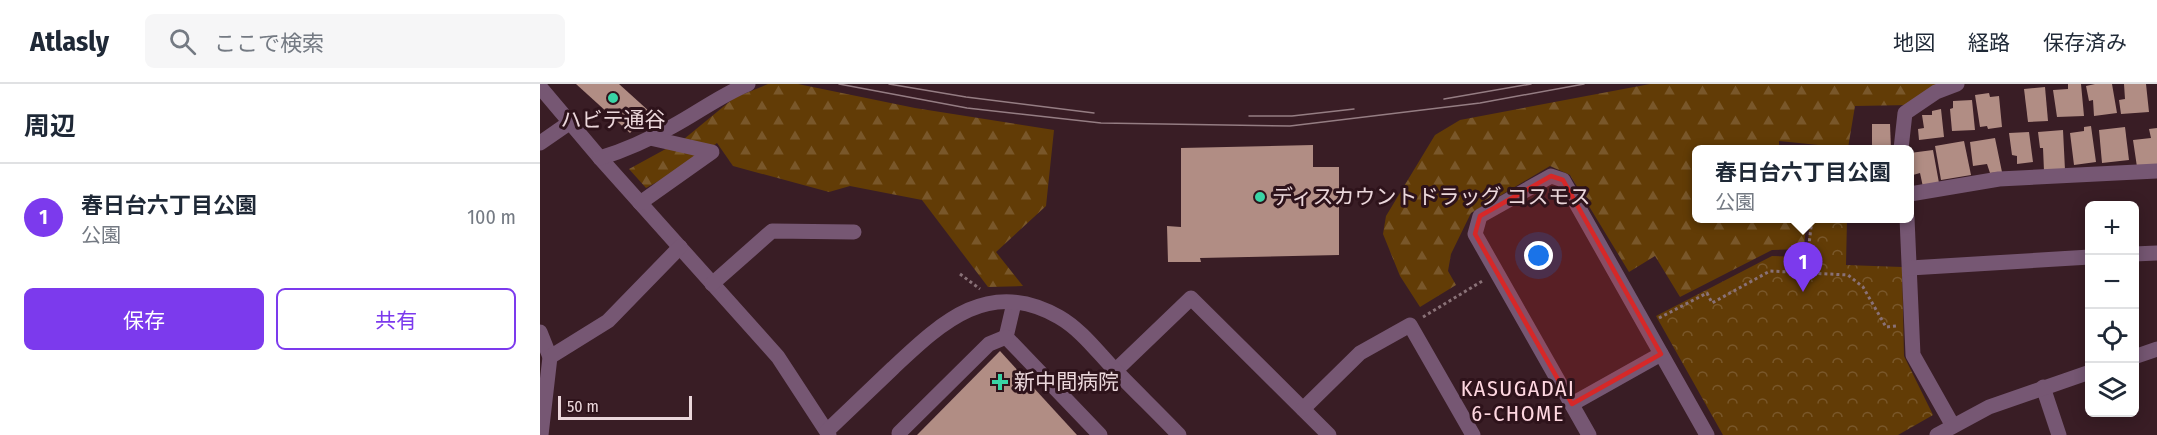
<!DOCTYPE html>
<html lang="ja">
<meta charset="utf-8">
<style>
:root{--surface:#fff;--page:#f6f6f7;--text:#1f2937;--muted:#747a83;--line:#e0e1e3;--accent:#7c3aed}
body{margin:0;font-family:"Fira Sans Condensed","Noto Sans JP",sans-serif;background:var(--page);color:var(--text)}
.controls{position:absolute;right:18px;bottom:18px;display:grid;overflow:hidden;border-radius:9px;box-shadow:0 3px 15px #0003}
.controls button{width:54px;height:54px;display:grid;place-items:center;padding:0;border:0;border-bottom:2px solid var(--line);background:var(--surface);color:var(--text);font:30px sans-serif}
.scale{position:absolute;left:18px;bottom:15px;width:134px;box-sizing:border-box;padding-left:6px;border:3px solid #ebd7db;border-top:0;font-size:16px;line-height:21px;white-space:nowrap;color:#ebd7db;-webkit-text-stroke:4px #2e131b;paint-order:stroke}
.you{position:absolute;left:999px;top:172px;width:21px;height:21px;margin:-15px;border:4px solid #fff;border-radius:50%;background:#1a73e8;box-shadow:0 0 0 9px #1a73e833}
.badge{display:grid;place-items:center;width:39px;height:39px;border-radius:50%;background:var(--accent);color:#fff;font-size:20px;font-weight:700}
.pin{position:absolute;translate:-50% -50px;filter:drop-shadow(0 2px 3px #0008)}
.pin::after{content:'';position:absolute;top:32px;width:21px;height:18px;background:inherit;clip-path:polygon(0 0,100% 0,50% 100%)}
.popup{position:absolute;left:1152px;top:61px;width:222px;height:78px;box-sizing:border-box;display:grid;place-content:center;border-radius:9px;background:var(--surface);filter:drop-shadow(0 2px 4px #0005);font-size:20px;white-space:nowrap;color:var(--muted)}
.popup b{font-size:22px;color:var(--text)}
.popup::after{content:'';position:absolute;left:50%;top:100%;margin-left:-12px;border:12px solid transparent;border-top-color:var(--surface)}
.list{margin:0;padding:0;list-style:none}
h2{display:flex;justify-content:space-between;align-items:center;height:78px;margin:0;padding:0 24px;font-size:26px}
h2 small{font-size:20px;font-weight:400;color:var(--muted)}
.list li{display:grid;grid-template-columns:39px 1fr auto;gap:18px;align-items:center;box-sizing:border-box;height:108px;padding:0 24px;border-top:2px solid var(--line)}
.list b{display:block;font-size:22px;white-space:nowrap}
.list p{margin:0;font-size:20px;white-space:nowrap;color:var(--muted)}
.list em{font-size:20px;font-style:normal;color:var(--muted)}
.actions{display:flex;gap:12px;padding:18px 24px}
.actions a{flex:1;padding:14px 0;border:2px solid var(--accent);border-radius:9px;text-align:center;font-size:21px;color:var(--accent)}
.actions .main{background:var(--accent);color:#fff}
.icon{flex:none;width:33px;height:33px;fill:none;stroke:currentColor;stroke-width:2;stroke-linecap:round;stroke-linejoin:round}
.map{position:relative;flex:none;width:1617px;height:351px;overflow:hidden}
header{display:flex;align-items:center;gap:36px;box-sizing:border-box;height:84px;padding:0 30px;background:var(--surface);border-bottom:2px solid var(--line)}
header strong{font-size:28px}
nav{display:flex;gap:33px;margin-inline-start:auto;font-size:21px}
.search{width:420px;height:54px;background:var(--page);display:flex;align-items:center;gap:15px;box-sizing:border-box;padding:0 21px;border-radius:9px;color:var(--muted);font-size:22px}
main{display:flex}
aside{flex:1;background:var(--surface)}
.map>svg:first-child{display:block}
</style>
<header>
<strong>Atlasly</strong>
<div class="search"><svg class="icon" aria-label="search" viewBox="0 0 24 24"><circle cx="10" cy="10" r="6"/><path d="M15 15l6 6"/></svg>ここで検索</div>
<nav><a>地図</a><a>経路</a><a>保存済み</a></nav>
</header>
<main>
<aside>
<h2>周辺<small></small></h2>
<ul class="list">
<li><span class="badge">1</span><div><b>春日台六丁目公園</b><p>公園</p></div><em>100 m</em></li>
</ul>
<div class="actions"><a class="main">保存</a><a>共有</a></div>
</aside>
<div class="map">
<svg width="1617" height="351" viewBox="0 0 1617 351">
<defs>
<pattern id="forest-firs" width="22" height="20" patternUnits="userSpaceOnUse" patternTransform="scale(1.5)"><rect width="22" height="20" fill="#623c06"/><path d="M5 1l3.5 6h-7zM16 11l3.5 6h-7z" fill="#79572a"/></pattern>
<pattern id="park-crowns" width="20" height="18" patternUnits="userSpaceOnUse" patternTransform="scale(1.5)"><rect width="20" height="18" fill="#623c06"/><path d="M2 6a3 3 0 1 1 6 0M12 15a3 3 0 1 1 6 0" fill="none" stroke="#79572a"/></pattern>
</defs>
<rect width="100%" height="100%" fill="#391d25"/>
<g fill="url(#forest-firs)">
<path d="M228,0H258L375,24L514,46L506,122L456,168L483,202L448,203L382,116L310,102L289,108L193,82L177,59L144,83L106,104L89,85L144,55L194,14Z"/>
<path d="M1110,0H1401L1370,21L1315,22L1308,64L1239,57V65H1156V134H1250L1266,137L1264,165L1232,166L1140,213L1115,172L1089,188L1030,91L1010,82L931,129L911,170L908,187L916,201L880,223L860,192L843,150L846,132L895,51L920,36Z"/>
</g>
<path fill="url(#park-crowns)" d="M1270,135H1307L1306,181L1362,183L1364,272L1393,331L1358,351H1183L1116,232L1232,172L1267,173Z"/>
<g fill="#b18d84">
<path d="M36,0H79L110,28L90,49Z"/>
<path d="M1528,0H1541L1544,32L1517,33L1513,6L1528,5Z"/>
<path d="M1555,0H1572L1577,29L1554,32L1553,16L1549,17L1546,2Z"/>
<path d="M1584,0H1606L1609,28L1581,30L1579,16L1585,15Z"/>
<path d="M1505,3L1508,37L1488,38L1484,5Z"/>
<path d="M1449,9L1450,13L1459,12L1462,43L1448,45L1447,42L1440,43L1435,11Z"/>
<path d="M1432,16L1435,46L1412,47L1410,25L1413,24V17Z"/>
<path d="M1401,25L1404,53L1379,56L1378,45L1384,44L1382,31H1392V27Z"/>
<path d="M1332,40H1350L1351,65H1332Z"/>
<path d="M1551,42L1556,78L1534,81L1530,49L1544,47V43Z"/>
<path d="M1585,43L1589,76L1562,79L1559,46Z"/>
<path d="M1617,44V81L1597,83L1593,56L1611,54L1609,45Z"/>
<path d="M1523,46L1525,86L1504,87L1503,64H1500L1498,48Z"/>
<path d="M1489,48L1493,78L1477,80V72L1472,71L1469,49Z"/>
<path d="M1455,54L1462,88L1450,89L1447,80L1433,82L1430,58Z"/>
<path d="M1424,57L1431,91L1401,96L1395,62Z"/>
<path d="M773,61V83H799V171L660,174L661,178H628L627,142L641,143V64Z"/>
<path d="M1393,66L1399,99L1383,103L1380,89L1373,91L1370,69Z"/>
<path d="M460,267L537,351H377Z"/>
</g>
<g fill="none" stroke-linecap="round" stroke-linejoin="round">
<g stroke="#897177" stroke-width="3" stroke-dasharray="3 3" stroke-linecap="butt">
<path d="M1266,187L1272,134"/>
<path d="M420,190L440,205"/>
<path d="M883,233L944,196"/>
<path d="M1119,234L1167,209L1172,219L1230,187L1308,191L1323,203L1346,243L1356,242"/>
</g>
<g stroke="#765773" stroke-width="15">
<path d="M0,3L60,74L238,273L289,351"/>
<path d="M0,59L29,39"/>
<path d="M1361,65L1365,29L1396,8L1417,0"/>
<path d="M60,74C86,66 110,55 133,42C159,28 181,11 208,0"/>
<path d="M1370,110L1459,95L1617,87"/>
<path d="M100,119L172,68L110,54"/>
<path d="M1367,134L1373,271L1413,342"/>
<path d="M1594,170L1617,169"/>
<path d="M1370,184L1550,173"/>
<path d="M172,200L232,147L314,148"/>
<path d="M474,219L466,253L560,351"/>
<path d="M0,248L10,273L1,351"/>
<path d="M10,273L68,237L140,163"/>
<path d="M1594,273L1617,265"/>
<path d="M576,286L651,214L789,351"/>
<path d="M1503,303L1519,351"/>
<path d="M1032,320L1121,270"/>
<path d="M763,325L820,269L870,241L933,351"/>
<path d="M287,347C309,326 331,305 353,284C402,238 449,193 519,233C540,245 556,266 572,283C594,306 617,328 639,351"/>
<path d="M359,349L449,260L466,253"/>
<path d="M1049,351L935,150L940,132L1011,92L1023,96L1167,351"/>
<path d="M1397,351L1449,323L1550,288"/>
</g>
<g stroke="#957d83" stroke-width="1.5">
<path d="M299,0L427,24L561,39L750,42L940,19L1044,0"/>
<path d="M349,0L426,13L554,29"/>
<path d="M904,15L991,0"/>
<path d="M709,32H752L814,25"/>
</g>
</g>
<path fill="#d62828" fill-opacity="0.2" stroke="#d62828" stroke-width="4.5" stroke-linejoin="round" d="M1011,92L1023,96L1121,270L1032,320L935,150L940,132Z"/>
<g fill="#39d4a5" stroke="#2e131b" stroke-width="2">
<circle cx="73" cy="14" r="6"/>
<circle cx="720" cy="113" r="6"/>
<path d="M457 289h6v6h6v6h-6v6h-6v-6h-6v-6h6z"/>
</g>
<g text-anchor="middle" stroke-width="6" stroke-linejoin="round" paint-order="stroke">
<g font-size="21" fill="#ebd7db" stroke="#2e131b" text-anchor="start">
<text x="73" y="43" text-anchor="middle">ハビテ通谷</text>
<text x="732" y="120">ディスカウントドラッグ コスモス</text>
<text x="474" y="305">新中間病院</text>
</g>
<g font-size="22" letter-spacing="1.5" fill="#fed7e0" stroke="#2e131b">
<text x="978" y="312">KASUGADAI<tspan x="978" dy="25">6-CHOME</tspan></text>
</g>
</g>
</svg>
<div class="controls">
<button>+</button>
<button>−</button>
<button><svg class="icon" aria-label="locate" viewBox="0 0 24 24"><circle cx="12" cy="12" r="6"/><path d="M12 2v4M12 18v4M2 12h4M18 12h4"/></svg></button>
<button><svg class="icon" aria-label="layers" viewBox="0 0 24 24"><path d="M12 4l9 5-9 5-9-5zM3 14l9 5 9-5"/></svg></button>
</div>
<div class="scale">50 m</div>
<div class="you"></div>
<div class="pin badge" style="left:1263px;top:208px">1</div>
<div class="popup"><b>春日台六丁目公園</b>公園</div>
</div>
</main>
